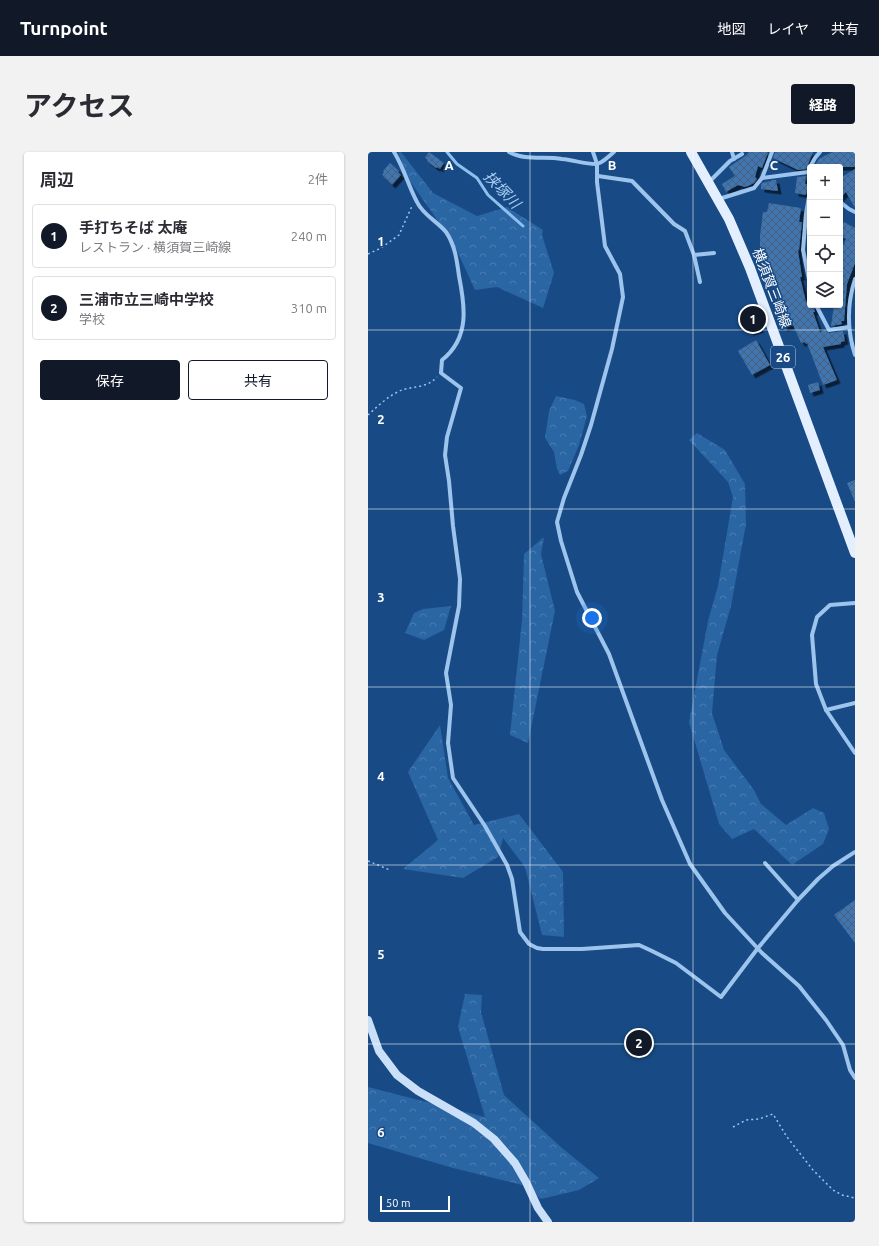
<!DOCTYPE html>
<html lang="ja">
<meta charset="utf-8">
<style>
:root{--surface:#fff;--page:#f2f2f3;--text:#2b2b33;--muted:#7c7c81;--line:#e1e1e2;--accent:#111827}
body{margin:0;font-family:Ubuntu,"Noto Sans JP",sans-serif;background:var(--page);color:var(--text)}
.controls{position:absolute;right:12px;top:12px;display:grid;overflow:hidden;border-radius:4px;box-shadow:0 1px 3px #0004}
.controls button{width:36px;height:36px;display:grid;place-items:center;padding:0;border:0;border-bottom:1px solid var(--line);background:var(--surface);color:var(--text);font:20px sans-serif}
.scale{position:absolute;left:12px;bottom:10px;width:70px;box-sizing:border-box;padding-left:4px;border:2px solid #fff;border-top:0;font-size:11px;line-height:14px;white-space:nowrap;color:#fff;-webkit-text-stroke:3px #184b85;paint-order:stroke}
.you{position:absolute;left:224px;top:466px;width:14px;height:14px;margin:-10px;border:3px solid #fff;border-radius:50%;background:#1a73e8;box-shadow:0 0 0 6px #1a73e833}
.badge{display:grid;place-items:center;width:26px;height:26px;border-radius:50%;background:var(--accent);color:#fff;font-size:13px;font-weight:700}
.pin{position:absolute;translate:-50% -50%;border:2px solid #fff;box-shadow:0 1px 4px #0006}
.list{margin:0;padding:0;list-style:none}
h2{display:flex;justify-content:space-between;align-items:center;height:52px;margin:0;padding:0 16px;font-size:17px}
h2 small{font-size:13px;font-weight:400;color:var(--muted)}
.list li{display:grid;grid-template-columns:26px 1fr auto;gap:12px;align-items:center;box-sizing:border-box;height:64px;margin:0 8px 8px;padding:0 8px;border:1px solid var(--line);border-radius:4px}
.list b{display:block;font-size:15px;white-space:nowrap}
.list p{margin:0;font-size:13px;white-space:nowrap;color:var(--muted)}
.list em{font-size:13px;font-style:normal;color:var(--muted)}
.actions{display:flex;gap:8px;padding:12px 16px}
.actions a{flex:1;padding:9px 0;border:1px solid var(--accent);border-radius:4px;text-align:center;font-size:14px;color:var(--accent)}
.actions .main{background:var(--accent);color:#fff}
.icon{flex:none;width:22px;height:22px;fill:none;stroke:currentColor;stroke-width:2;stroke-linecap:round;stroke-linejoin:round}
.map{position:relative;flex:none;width:487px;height:1070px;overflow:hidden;border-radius:4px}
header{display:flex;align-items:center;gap:24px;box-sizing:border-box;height:56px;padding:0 20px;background:var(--accent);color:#fff}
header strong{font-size:19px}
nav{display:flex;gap:22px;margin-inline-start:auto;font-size:14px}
.intro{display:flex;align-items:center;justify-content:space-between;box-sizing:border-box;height:96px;padding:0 24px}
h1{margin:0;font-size:28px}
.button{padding:10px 18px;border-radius:4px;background:var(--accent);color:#fff;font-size:14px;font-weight:700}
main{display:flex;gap:24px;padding:0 24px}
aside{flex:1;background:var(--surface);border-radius:4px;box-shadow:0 1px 3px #0004}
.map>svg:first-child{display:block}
</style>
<header>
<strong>Turnpoint</strong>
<nav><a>地図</a><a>レイヤ</a><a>共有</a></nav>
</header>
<div class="intro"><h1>アクセス</h1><a class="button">経路</a></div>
<main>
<aside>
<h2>周辺<small>2件</small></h2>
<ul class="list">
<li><span class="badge">1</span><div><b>手打ちそば 太庵</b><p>レストラン · 横須賀三崎線</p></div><em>240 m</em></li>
<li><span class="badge">2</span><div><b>三浦市立三崎中学校</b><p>学校</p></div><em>310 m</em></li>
</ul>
<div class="actions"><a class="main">保存</a><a>共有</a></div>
</aside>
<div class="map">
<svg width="487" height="1070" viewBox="0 0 487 1070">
<defs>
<pattern id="forest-crowns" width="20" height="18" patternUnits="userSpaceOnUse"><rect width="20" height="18" fill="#2a65a4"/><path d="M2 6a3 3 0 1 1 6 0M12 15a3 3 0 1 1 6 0" fill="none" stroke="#4a7cb2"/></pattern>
<pattern id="building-cross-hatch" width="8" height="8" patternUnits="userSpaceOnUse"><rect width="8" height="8" fill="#4075af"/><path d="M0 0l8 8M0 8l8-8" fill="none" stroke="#46607e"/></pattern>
<filter id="shadow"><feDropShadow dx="3.5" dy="3.5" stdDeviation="0" flood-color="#0009"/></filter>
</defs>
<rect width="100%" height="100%" fill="#184b85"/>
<g fill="url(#forest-crowns)">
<path d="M30,0H33L65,41L109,64L139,55L175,78L174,83L186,121L175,156L129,135L107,138L85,90L41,28Z"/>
<path d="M188,244L207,248L216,252L219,264L211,293L200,319L192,323L189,317L186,300L177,286L181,259Z"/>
<path d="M329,281L357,298L377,332L378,372L363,454L349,503L344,561L356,598L386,638L393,652L418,673L445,656L456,661L461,677L455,692L424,713L386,677L364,687L351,672L321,570L340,469L350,434L365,345L360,330L321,288Z"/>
<path d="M176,385L173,402L187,459L160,591L142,583L154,468L156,402Z"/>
<path d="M83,454L76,478L56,488L37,481L46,461L55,457Z"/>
<path d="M72,573L80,626L106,673L151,662L195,720L196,785L174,783L157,715L135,686L130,705L95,726L35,717L70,688L40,620Z"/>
<path d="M97,842L114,843L113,860L136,943L194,996L231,1026L211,1038L173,1047L158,1034L85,1016L0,991V935L117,965L90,875Z"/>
</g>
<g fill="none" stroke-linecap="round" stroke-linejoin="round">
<path stroke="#90bfef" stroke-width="3" d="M79,0L89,12L109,26L120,43L155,74"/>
</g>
<g fill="url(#building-cross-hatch)" filter="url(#shadow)">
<path d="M61,0L76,11L72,17L69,15L68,16L59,9L60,8L57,6Z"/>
<path d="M381,0H400L394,16L390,14L387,25L389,27L386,31L380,34L377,35L370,33L358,40L354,32L367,24L361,15L379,3Z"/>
<path d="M407,0H445L438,17L430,18L405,6Z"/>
<path d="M464,0H487V15H446L451,7Z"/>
<path d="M22,11L31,19L30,20L33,23L24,33L14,23L16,20L15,19Z"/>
<path d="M487,17V56L478,40L472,46V26Z"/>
<path d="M438,24L437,32L440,33L438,43L427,41L429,25Z"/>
<path d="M403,28H408L410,39L393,37V33L394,31L403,29Z"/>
<path d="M401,51L433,56L431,70H434L431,98L430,99L434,125H432L438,150L439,149L441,153H445L447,160H445L452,180L457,178L461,181L475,179L477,189L473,190V192L455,195L469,228L455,233L439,191L438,192L437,190L433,191L425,173L416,176L411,157H412L404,119H400L396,96H392V84L395,60H399Z"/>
<path d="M476,70L487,76V111L479,132L476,169H473L474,172L463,174L466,153H475H472V100L478,87L472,84V76Z"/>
<path d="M385,155L392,177L382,180L375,157Z"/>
<path d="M388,188L402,213L384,223L370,199Z"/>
<path d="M450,230L452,238L442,241L440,233Z"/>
<path d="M487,328V350L479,331Z"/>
<path d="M487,748V791L466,763Z"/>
</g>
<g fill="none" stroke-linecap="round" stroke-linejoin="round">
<g stroke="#9dc4ed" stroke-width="1.5" stroke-dasharray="2 3" stroke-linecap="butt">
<path d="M0,102L13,96L31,83L44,54"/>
<path d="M0,263C10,254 21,243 34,238C46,234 59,236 69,225"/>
<path d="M0,709L22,718"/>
<path d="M365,975L378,968L391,967L405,962L419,985L445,1018L465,1038L474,1043L487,1046"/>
</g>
<g stroke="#9dc4ed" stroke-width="4">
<path d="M26,0C36,16 40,33 49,50C55,63 69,69 78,80C87,93 89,109 91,124C97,154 102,186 74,208L73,221L93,236L79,285L77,303L81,329L85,374L92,427L91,454L78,521L83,553L80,591L85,626L117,674L139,713L144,727L152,780L161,792L169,796L175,797H214L271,793L284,799L308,811L353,845L390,796L430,748L450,727L465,714L487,700"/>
<path d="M141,0C157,9 176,4 194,7C205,8 217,12 228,12C234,12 241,4 246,0"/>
<path d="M225,0L229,12V30L237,94L252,122L255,145L244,197L223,273L213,303L196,346L189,370L193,389L209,440L241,502L294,648L322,712L357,761L394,801L431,834L458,868L475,893L482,918L487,926"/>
<path d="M364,0L366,7"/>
<path d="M404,0L394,26L440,20L442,15"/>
<path d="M442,15L447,6L452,0"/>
<path d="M230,24L264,29L306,72L317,79L326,103L332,130"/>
<path d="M341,30L362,9L374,2"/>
<path d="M442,38L438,62L435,98L442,132"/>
<path d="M351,47L386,36L394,26"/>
<path d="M472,50L481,57L487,60"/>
<path d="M326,103L346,101"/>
<path d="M487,127C479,152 479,178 487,203"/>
<path d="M448,153L461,178L481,175"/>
<path d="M487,451L462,453L449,465L444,483L448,532L458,558L487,601"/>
<path d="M458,558L487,551"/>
<path d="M397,711L430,748"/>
</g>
<path stroke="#cae0f9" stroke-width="8" d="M0,868L11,899L29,923L50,939L106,971L126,987L147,1011L158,1030L170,1056L180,1070"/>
<path stroke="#e3efff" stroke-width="10" d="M323,0L361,67L382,116L487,401"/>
</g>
<path fill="none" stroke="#fff" stroke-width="1" stroke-opacity="0.55" d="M162,0V1070M325,0V1070M0,178H487M0,357H487M0,535H487M0,713H487M0,892H487"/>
<g text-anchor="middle" stroke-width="3" stroke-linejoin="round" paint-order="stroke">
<rect fill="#184b85" stroke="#bac9da" stroke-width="1" x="403" y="194" width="24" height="22" rx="3"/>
<g font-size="13" font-weight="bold" fill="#fff">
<text x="415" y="210">26</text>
</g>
<g font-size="14" fill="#fff" stroke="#184b85">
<text transform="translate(404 136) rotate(69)" y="5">横須賀三崎線</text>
</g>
<g font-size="15" font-style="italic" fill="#a9cef4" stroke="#184b85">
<text transform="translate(134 38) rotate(46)" y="5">挟塚川</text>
</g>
</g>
<g font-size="13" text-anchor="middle" font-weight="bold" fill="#fff" stroke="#184b85" stroke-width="3" stroke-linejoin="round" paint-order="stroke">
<text x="81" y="18">A</text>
<text x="244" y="18">B</text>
<text x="406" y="18">C</text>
<text x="13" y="94">1</text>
<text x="13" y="272">2</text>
<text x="13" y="450">3</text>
<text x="13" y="629">4</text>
<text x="13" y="807">5</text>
<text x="13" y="985">6</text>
</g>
</svg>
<div class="controls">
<button>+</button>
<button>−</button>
<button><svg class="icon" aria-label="locate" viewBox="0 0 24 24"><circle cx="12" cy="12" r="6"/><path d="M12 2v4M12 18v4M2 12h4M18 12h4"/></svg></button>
<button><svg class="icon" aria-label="layers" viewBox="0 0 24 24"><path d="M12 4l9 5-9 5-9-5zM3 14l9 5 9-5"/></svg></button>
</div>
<div class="scale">50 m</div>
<div class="you"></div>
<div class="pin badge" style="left:385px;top:167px">1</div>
<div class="pin badge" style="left:271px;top:891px">2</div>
</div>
</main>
